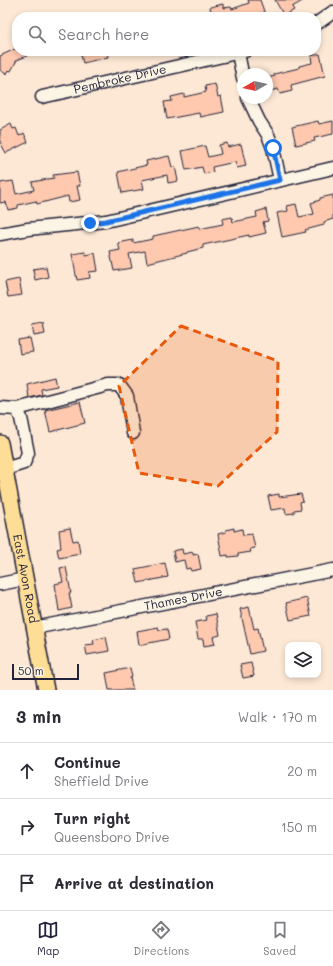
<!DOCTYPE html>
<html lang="en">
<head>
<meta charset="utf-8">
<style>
  body { margin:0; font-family:Mali,sans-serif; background:#f7f7f7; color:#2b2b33 }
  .controls { position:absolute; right:12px; bottom:12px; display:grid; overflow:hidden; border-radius:8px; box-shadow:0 2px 6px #0003 }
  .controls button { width:36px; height:36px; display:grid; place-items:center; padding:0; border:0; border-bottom:1px solid #e1e1e2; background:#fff; color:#2b2b33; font:20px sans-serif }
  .compass { position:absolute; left:237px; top:68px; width:36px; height:36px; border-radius:50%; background:#fff; box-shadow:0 2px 6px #0003; rotate:261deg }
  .scale { position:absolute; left:12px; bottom:10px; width:67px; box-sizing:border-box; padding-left:4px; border:2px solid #22223b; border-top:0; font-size:11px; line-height:14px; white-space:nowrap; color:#22223b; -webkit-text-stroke:3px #fcf5e5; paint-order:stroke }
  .stop { position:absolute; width:12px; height:12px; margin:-9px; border:3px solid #1a73e8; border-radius:50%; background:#fff }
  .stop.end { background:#1a73e8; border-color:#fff; box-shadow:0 1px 4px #0008 }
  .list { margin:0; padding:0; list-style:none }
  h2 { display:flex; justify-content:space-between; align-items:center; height:52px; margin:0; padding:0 16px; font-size:17px }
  h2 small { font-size:13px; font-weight:400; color:#7c7c81 }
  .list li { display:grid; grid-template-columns:26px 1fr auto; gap:12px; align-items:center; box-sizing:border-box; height:56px; padding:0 16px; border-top:1px solid #e1e1e2 }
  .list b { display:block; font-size:15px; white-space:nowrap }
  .list p { margin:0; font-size:13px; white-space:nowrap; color:#7c7c81 }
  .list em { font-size:13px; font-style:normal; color:#7c7c81 }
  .icon { flex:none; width:22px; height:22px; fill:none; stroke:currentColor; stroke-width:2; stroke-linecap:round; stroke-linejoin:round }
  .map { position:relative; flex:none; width:333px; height:690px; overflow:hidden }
  .search { position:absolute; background:#fff; box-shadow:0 2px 6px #0003; left:12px; right:12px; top:12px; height:44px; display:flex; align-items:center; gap:10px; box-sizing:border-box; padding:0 14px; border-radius:16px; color:#7c7c81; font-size:15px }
  .sheet { height:220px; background:#fff }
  nav { display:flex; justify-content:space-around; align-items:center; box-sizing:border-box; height:56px; border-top:1px solid #e1e1e2; background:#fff; font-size:11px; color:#7c7c81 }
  nav a { display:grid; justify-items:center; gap:2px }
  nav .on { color:#22223b }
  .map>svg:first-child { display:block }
  .building { fill:#fec9af; stroke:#22223b }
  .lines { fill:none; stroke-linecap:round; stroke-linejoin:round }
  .minor-casing { stroke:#22223b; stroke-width:15 }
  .major-casing { stroke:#22223b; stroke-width:18 }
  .minor { stroke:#fcf5e5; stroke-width:12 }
  .major { stroke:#fedd96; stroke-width:15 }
  .route { stroke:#1a73e8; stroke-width:5 }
  .marked { fill:#e8590c; fill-opacity:0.2; stroke:#e8590c; stroke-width:3; stroke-dasharray:8 5; stroke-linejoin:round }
  .labels { text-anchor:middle; stroke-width:3; stroke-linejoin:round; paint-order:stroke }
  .street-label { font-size:12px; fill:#22223b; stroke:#fcf5e5 }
</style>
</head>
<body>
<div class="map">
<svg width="333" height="690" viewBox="0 0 333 690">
  <rect width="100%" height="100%" fill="#fde8d5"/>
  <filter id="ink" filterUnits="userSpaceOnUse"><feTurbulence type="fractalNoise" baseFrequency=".025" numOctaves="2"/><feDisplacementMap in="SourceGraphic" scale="8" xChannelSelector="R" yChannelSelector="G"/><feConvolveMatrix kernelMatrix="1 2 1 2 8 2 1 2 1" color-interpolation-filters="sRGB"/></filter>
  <g filter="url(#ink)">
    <!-- building -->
    <g class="building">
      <path d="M 248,0 L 260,0 L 266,17 L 197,17 L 197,14 L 211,11 L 210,7 L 223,4 L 223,8 L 231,7 L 232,9 L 249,3 Z"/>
      <path d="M 275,0 L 304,0 L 292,7 L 294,10 L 284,16 Z"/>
      <path d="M 17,48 L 17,51 L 24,51 L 27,56 L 17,60 L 11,71 L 8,70 L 6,74 L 0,70 L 0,56 Z"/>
      <path d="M 80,51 L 107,51 L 108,57 L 83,63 Z"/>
      <path d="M 320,54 L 325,76 L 291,85 L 292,91 L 280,94 L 278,89 L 270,91 L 267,78 L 275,76 L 274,74 L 299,68 L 299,66 L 312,63 L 311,56 Z"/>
      <path d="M 215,84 L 218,97 L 221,96 L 224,112 L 200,117 L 199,113 L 167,119 L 164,102 L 172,101 L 171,97 L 184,94 L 184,97 L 206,92 L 205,86 Z"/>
      <path d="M 318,121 L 319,124 L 333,121 L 333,134 L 314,138 L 315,141 L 296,145 L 292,127 Z"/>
      <path d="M 11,124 L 13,129 L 16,128 L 19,136 L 24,133 L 28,142 L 6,153 L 0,142 L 0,130 Z"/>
      <path d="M 227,143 L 228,147 L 241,144 L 246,166 L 237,168 L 235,162 L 212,167 L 213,172 L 204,174 L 202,167 L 186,170 L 182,151 L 205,146 L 208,157 L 221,154 L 219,145 Z"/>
      <path d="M 169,156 L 172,167 L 175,166 L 178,181 L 168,183 L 167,175 L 142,180 L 144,189 L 122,193 L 118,172 L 147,165 L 146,161 Z"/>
      <path d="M 77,172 L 80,186 L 77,186 L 80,200 L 69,202 L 68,196 L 37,204 L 36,201 L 18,205 L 18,208 L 8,210 L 6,202 L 0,203 L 0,183 L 13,181 L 16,194 L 34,190 L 32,182 L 54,178 L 53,175 Z"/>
      <path d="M 333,195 L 333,219 L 324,222 L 324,225 L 305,230 L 306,232 L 282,237 L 277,213 L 288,211 L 287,206 L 296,204 L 299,217 L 314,214 L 311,203 L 320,200 L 320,198 Z"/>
      <path d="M 266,209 L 268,221 L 263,222 L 266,233 L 249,237 L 249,235 L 203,245 L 203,248 L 187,252 L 187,253 L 147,263 L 145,251 L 129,254 L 132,268 L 114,271 L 110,252 L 120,250 L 118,243 L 133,240 L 133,243 L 153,239 L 153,236 L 199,226 L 199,229 L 223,224 L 222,219 L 232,217 L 233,222 L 257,217 L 256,212 Z"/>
      <path d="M 85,252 L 86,255 L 95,253 L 98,271 L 89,272 L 90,278 L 77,280 L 72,254 Z"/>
      <path d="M 46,267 L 48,277 L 35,280 L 33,269 Z"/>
      <path d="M 19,279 L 22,295 L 8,297 L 5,282 Z"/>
      <path d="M 43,323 L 45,334 L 34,336 L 32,325 Z"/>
      <path d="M 30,338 L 33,352 L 20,354 L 18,340 Z"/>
      <path d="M 55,377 L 57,386 L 41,389 L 42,395 L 29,398 L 27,384 Z"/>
      <path d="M 80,402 L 85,423 L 50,432 L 45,410 Z"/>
      <path d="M 279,494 L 279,497 L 301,494 L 303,501 L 300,502 L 301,509 L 294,510 L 294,513 L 286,514 L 285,508 L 271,510 L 268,496 Z"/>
      <path d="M 70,528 L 73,541 L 78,540 L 80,554 L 59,558 L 57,549 L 61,548 L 59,530 Z"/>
      <path d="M 234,528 L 234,531 L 242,529 L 243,535 L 252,534 L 255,548 L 250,549 L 251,552 L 238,554 L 238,556 L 228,557 L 228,555 L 222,556 L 218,534 L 226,532 L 226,530 Z"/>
      <path d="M 182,549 L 183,554 L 193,552 L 193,555 L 198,554 L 201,569 L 191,571 L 190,568 L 186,569 L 184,560 L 175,562 L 173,551 Z"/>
      <path d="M 165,563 L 168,577 L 138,583 L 135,569 Z"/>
      <path d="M 66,567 L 71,593 L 69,593 L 72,608 L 59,611 L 55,584 L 63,582 L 60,568 Z"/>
      <path d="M 307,598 L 311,616 L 290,620 L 286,603 Z"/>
      <path d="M 249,607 L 254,629 L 258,628 L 263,651 L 250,654 L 240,609 Z"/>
      <path d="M 216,614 L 220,635 L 213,637 L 215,644 L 204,646 L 203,639 L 198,639 L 195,622 L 207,620 L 206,616 Z"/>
      <path d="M 158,627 L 159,630 L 167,629 L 169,639 L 139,645 L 137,631 Z"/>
      <path d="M 106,637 L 109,651 L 87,655 L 85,645 L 94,644 L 93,640 Z"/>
      <path d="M 251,663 L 254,676 L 243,678 L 240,665 Z"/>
      <path d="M 130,668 L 132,677 L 130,678 L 133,690 L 109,690 L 106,673 Z"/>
    </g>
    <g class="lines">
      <defs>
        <g id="minor">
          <path d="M 316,24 L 333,12"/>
          <path d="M 238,53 L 243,78"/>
          <path id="s1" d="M 42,97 L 245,51"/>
          <path d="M 248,98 L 259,121 L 268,135 L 273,148 L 280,180"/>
          <path d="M 0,234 L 28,229 L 106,221 L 333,168"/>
          <path d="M 0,408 L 17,409 L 21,418 L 28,453 L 24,463 L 5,469"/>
          <path d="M 17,409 L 108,385 L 119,385 L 127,396 L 133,433"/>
          <path d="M 0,584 L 25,579"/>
          <path id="s2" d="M 34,628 L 333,570"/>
        </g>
        <g id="major">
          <path id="s3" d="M 0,443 L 46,690"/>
        </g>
      </defs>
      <!-- minor casing -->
      <use href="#minor" class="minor-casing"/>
      <!-- major casing -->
      <use href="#major" class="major-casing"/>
      <!-- minor -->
      <use href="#minor" class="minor"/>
      <!-- major -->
      <use href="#major" class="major"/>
    </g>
  </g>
  <g class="lines" filter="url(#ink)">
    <!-- route -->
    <path class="route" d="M 90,223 L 106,221 L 280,180 L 273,148"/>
  </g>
  <!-- marked area -->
  <path class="marked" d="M 181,326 L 278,361 L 277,432 L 218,486 L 139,473 L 119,386 Z"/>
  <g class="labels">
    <!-- street labels -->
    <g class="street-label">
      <text dy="4" stroke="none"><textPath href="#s1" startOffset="80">Pembroke Drive</textPath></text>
      <text dy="4" stroke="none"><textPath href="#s3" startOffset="138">East Avon Road</textPath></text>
      <text dy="4" stroke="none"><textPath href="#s2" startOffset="152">Thames Drive</textPath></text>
    </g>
  </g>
</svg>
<div class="controls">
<button><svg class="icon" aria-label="layers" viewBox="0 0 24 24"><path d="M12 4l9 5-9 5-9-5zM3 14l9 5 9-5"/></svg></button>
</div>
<svg class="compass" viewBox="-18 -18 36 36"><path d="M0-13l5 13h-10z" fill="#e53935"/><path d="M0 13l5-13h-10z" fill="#7c7c81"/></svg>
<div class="scale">50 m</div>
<div class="stop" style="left:273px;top:148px"></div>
<div class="stop end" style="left:90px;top:223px"></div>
<div class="search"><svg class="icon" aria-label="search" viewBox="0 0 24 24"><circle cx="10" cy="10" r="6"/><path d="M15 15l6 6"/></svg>Search here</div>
</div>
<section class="sheet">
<h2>3 min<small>Walk · 170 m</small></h2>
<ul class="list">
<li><svg class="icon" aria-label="ahead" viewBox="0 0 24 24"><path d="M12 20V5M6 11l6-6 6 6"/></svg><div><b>Continue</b><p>Sheffield Drive</p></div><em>20 m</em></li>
<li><svg class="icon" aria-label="right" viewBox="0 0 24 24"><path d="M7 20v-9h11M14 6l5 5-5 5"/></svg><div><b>Turn right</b><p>Queensboro Drive</p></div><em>150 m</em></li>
<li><svg class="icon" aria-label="arrive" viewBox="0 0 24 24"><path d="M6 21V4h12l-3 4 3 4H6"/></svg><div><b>Arrive at destination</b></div></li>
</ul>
</section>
<nav>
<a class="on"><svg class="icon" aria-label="map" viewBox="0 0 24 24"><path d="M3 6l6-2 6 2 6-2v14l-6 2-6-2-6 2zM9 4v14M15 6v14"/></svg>Map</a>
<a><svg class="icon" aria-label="directions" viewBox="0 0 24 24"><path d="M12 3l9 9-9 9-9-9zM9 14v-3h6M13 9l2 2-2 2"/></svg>Directions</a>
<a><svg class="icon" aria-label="saved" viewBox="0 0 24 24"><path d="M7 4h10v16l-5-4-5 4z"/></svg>Saved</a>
</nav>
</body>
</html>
